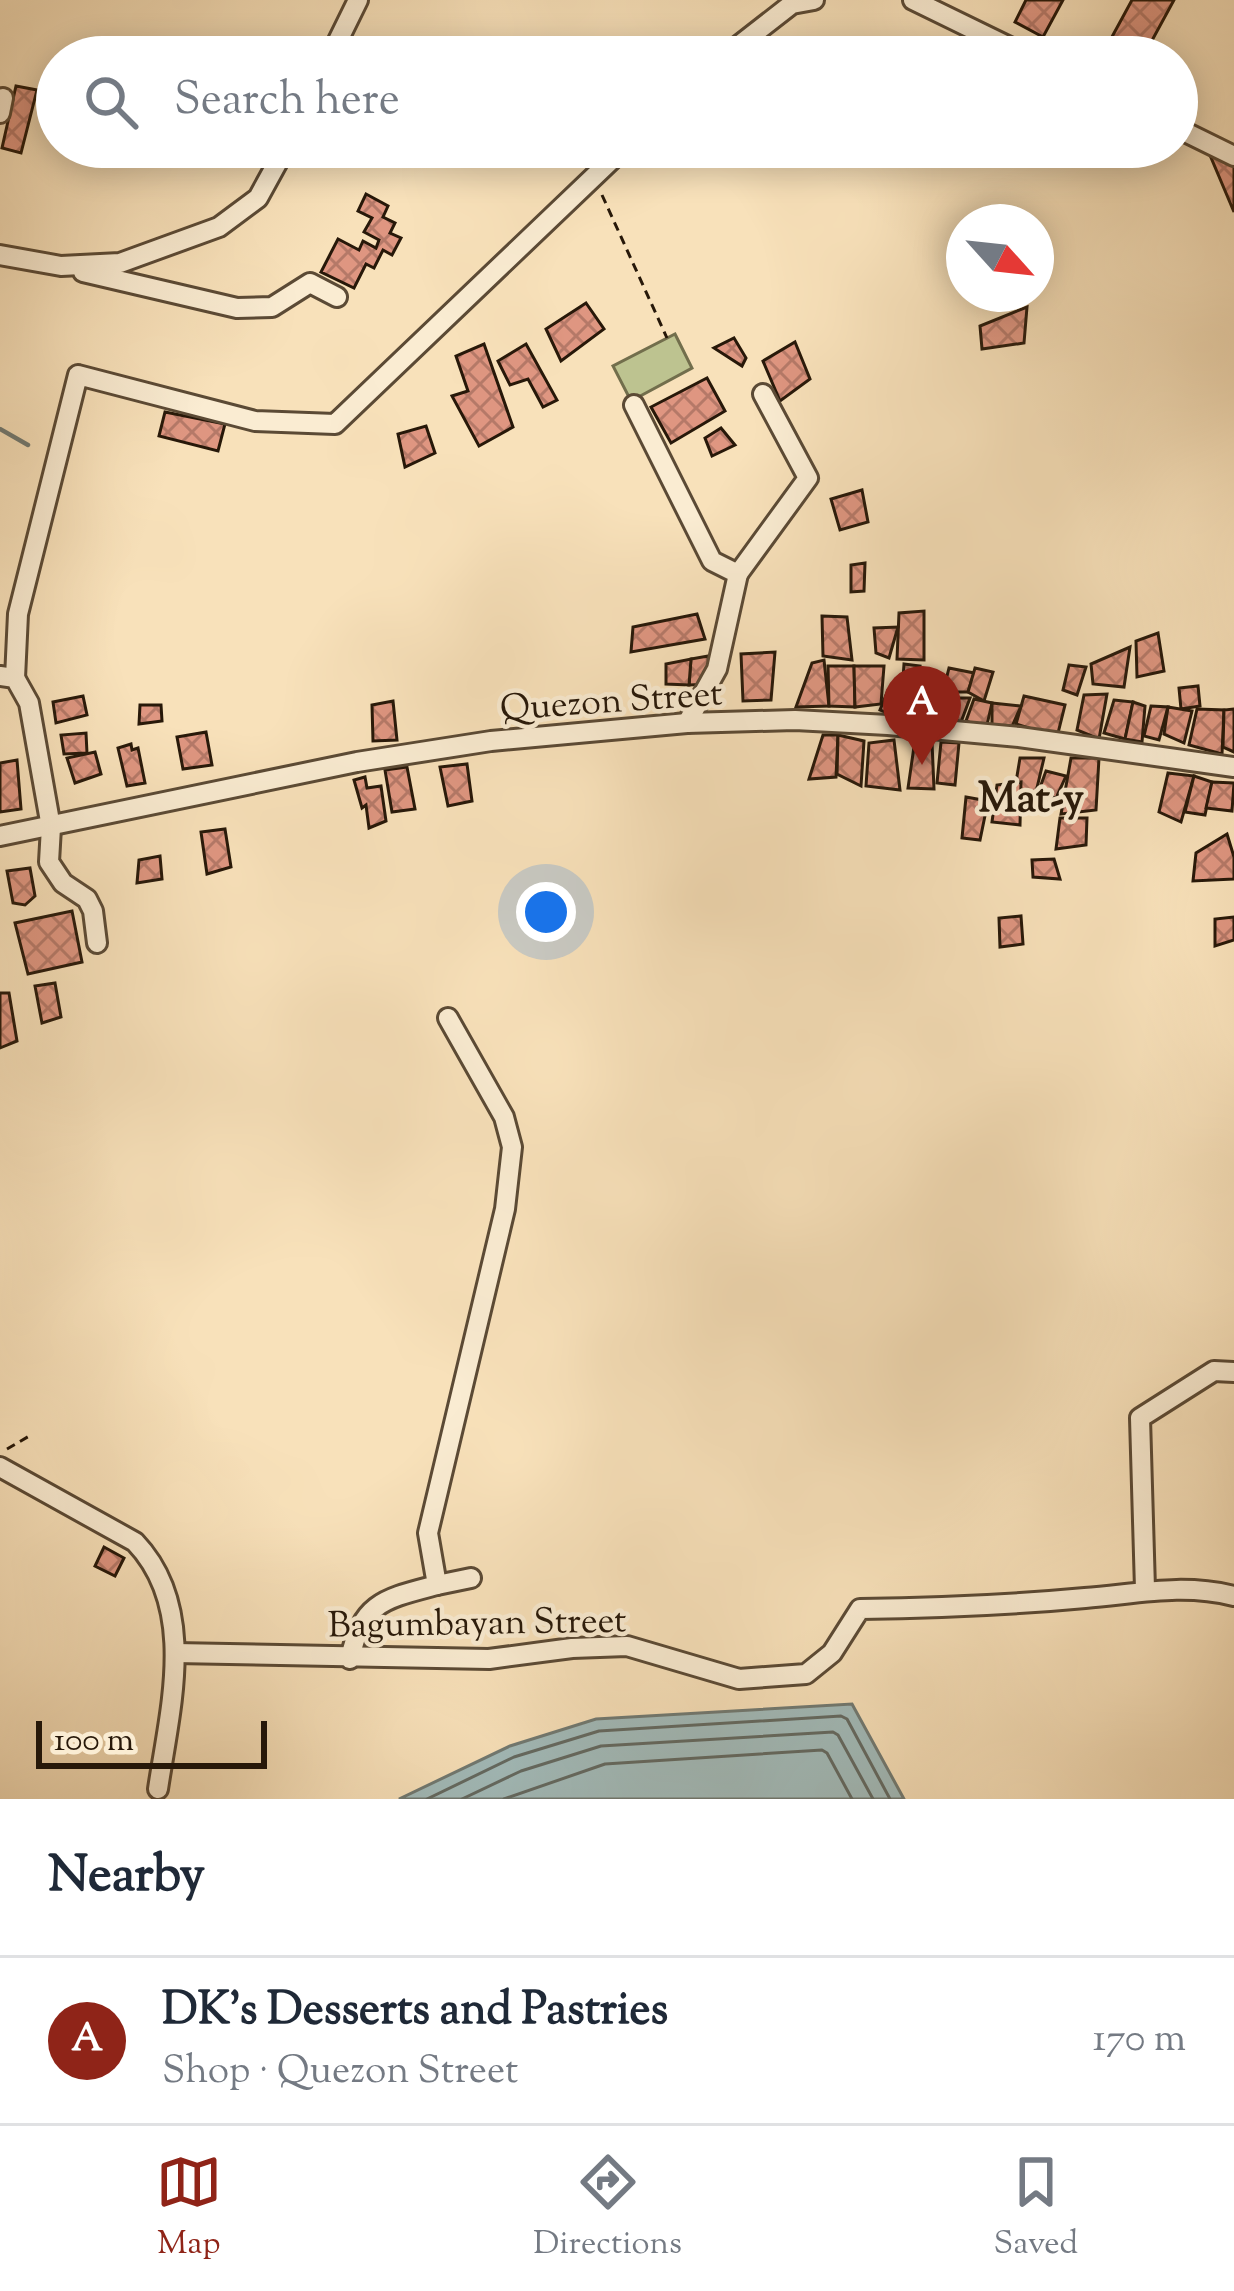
<!DOCTYPE html>
<html lang="en">
<head>
<meta charset="utf-8">
<style>
  body { margin:0; font-family:"Sorts Mill Goudy",serif; background:#f6f6f7; color:#1f2937 }
  .compass { position:absolute; left:946px; top:204px; width:108px; height:108px; border-radius:50%; background:#fff; box-shadow:0 6px 30px #0003; rotate:117deg }
  .scale { position:absolute; left:36px; bottom:30px; width:231px; box-sizing:border-box; padding-left:12px; border:6px solid #271809; border-top:0; font-size:33px; line-height:42px; white-space:nowrap; color:#271809; -webkit-text-stroke:9px #faecd2; paint-order:stroke }
  .you { position:absolute; left:546px; top:912px; width:42px; height:42px; margin:-30px; border:9px solid #fff; border-radius:50%; background:#1a73e8; box-shadow:0 0 0 18px #1a73e833 }
  .badge { display:grid; place-items:center; width:78px; height:78px; border-radius:50%; background:#8f2418; color:#fff; font-size:39px; font-weight:700 }
  .pin { position:absolute; translate:-50% -99px; filter:drop-shadow(0 3px 6px #0008) }
  .pin::after { content:''; position:absolute; top:63px; width:42px; height:36px; background:inherit; clip-path:polygon(0 0,100% 0,50% 100%) }
  .list { margin:0; padding:0; list-style:none }
  h2 { display:flex; justify-content:space-between; align-items:center; height:156px; margin:0; padding:0 48px; font-size:51px }
  h2 small { font-size:39px; font-weight:400; color:#747a83 }
  .list li { display:grid; grid-template-columns:78px 1fr auto; gap:36px; align-items:center; box-sizing:border-box; height:168px; padding:0 48px; border-top:3px solid #e0e1e3 }
  .list b { display:block; font-size:45px; white-space:nowrap }
  .list p { margin:0; font-size:39px; white-space:nowrap; color:#747a83 }
  .list em { font-size:39px; font-style:normal; color:#747a83 }
  .icon { flex:none; width:66px; height:66px; fill:none; stroke:currentColor; stroke-width:2; stroke-linecap:round; stroke-linejoin:round }
  .map { position:relative; flex:none; width:1234px; height:1799px; overflow:hidden }
  .search { position:absolute; background:#fff; box-shadow:0 6px 30px #0003; left:36px; right:36px; top:36px; height:132px; display:flex; align-items:center; gap:30px; box-sizing:border-box; padding:0 42px; border-radius:66px; color:#747a83; font-size:45px }
  .sheet { height:324px; background:#fff }
  nav { display:flex; justify-content:space-around; align-items:center; box-sizing:border-box; height:168px; border-top:3px solid #e0e1e3; background:#fff; font-size:33px; color:#747a83 }
  nav a { display:grid; justify-items:center; gap:6px }
  nav .on { color:#8f2418 }
  .map>svg:first-child { display:block }
  .pitch { fill:#bdc390; stroke:#726e4c; stroke-width:3 }
  .water { fill:#a2bbba; stroke:#717a73; stroke-width:3 }
  .lines { fill:none; stroke-linecap:round; stroke-linejoin:round }
  .shore { stroke:#646a62; stroke-width:3 }
  .stream { stroke:#717a73; stroke-width:4.5 }
  .building { fill:url(#building-cross-hatch); stroke:#271809; stroke-width:3 }
  .minor-casing { stroke:#5b4a35; stroke-width:24 }
  .path { stroke:#271809; stroke-width:3; stroke-dasharray:9 6; stroke-linecap:butt }
  .minor { stroke:#faecd2; stroke-width:18 }
  .labels { text-anchor:middle; stroke-width:9; stroke-linejoin:round; paint-order:stroke }
  .street-label { font-size:36px; fill:#271809; stroke:#faecd2 }
  .quarter-label { font-size:42px; font-weight:bold; fill:#271809; stroke:#faecd2 }
</style>
</head>
<body>
<div class="map">
<svg width="1234" height="1799" viewBox="0 0 1234 1799">
  <defs>
    <pattern id="building-cross-hatch" width="8" height="8" patternUnits="userSpaceOnUse" patternTransform="scale(3)"><rect width="8" height="8" fill="#df9681"/><path d="M0 0l8 8M0 8l8-8" fill="none" stroke="#b57968"/></pattern>
  </defs>
  <rect width="100%" height="100%" fill="#f8e1ba"/>
  <filter id="stains"><feTurbulence type="fractalNoise" baseFrequency=".00167" numOctaves="4"/><feColorMatrix values="0 0 0 0 .2 0 0 0 0 .09 0 0 0 0 .02 0 0 0 .5 -.17"/></filter>
  <radialGradient id="worn" r=".72"><stop offset=".6" stop-color="#630" stop-opacity="0"/><stop offset="1" stop-color="#630" stop-opacity=".3"/></radialGradient>
  <!-- pitch -->
  <path class="pitch" d="M 675,334 L 692,368 L 631,401 L 613,366 Z"/>
  <!-- water -->
  <path class="water" d="M 852,1704 L 904,1799 L 399,1799 L 510,1746 L 596,1719 Z"/>
  <g class="lines">
    <!-- shore -->
    <g class="shore">
      <path d="M 427,1799 L 514,1757 L 599,1731 L 841,1716 L 847,1719 L 890,1799"/>
      <path d="M 462,1799 L 521,1771 L 601,1746 L 833,1732 L 838,1735 L 873,1799"/>
      <path d="M 504,1799 L 605,1764 L 822,1750 L 827,1753 L 852,1799"/>
    </g>
    <!-- stream -->
    <path class="stream" d="M 0,429 L 28,445"/>
  </g>
  <!-- building -->
  <g class="building">
    <path d="M 1026,0 L 1063,0 L 1043,37 L 1015,22 Z"/>
    <path d="M 1132,0 L 1174,0 L 1143,57 L 1101,57 Z"/>
    <path d="M 16,86 L 37,90 L 21,153 L 2,148 Z"/>
    <path d="M 1207,148 L 1234,158 L 1234,212 Z"/>
    <path d="M 366,194 L 388,206 L 383,217 L 395,223 L 390,233 L 401,238 L 392,255 L 383,250 L 374,268 L 366,264 L 354,288 L 321,272 L 338,239 L 359,250 L 363,241 L 376,248 L 379,240 L 364,232 L 372,218 L 358,211 Z"/>
    <path d="M 586,303 L 604,329 L 561,361 L 546,329 Z"/>
    <path d="M 1027,307 L 1024,343 L 982,349 L 980,326 Z"/>
    <path d="M 734,338 L 746,358 L 742,366 L 714,348 Z"/>
    <path d="M 795,342 L 810,379 L 780,401 L 763,361 Z"/>
    <path d="M 484,344 L 513,427 L 479,446 L 452,396 L 468,391 L 456,356 Z"/>
    <path d="M 526,344 L 557,400 L 543,407 L 528,379 L 510,385 L 498,361 Z"/>
    <path d="M 707,378 L 725,411 L 671,443 L 651,407 Z"/>
    <path d="M 165,412 L 225,424 L 218,451 L 159,436 Z"/>
    <path d="M 426,426 L 435,453 L 405,467 L 398,434 Z"/>
    <path d="M 721,428 L 735,445 L 712,456 L 705,438 Z"/>
    <path d="M 862,490 L 868,522 L 840,530 L 831,499 Z"/>
    <path d="M 865,563 L 864,591 L 851,592 L 851,565 Z"/>
    <path d="M 924,611 L 924,660 L 897,659 L 899,613 Z"/>
    <path d="M 697,614 L 705,639 L 631,652 L 633,627 Z"/>
    <path d="M 822,616 L 847,617 L 852,660 L 823,656 Z"/>
    <path d="M 898,627 L 889,658 L 876,653 L 874,628 Z"/>
    <path d="M 1158,633 L 1164,671 L 1137,677 L 1136,641 Z"/>
    <path d="M 1130,647 L 1124,687 L 1093,684 L 1091,664 Z"/>
    <path d="M 775,652 L 771,700 L 743,701 L 741,654 Z"/>
    <path d="M 708,656 L 710,684 L 689,685 L 691,659 Z"/>
    <path d="M 691,659 L 689,685 L 666,684 L 666,664 Z"/>
    <path d="M 824,660 L 829,706 L 796,707 L 812,663 Z"/>
    <path d="M 904,664 L 920,666 L 914,705 L 902,694 Z"/>
    <path d="M 1069,665 L 1086,667 L 1077,695 L 1063,690 Z"/>
    <path d="M 828,666 L 854,666 L 855,707 L 829,706 Z"/>
    <path d="M 854,666 L 884,666 L 881,704 L 855,707 Z"/>
    <path d="M 949,668 L 974,673 L 968,692 L 943,692 Z"/>
    <path d="M 975,668 L 993,672 L 984,701 L 968,692 Z"/>
    <path d="M 1198,686 L 1200,706 L 1181,709 L 1179,688 Z"/>
    <path d="M 903,687 L 901,719 L 880,710 L 888,690 Z"/>
    <path d="M 922,693 L 941,698 L 935,718 L 919,712 Z"/>
    <path d="M 1107,694 L 1099,739 L 1077,730 L 1084,695 Z"/>
    <path d="M 83,696 L 87,715 L 56,723 L 53,702 Z"/>
    <path d="M 1024,696 L 1065,705 L 1057,737 L 1016,724 Z"/>
    <path d="M 941,698 L 970,698 L 961,722 L 939,714 Z"/>
    <path d="M 974,699 L 992,703 L 986,729 L 966,721 Z"/>
    <path d="M 1114,700 L 1133,702 L 1125,739 L 1104,733 Z"/>
    <path d="M 393,701 L 397,740 L 373,741 L 372,705 Z"/>
    <path d="M 1133,702 L 1145,706 L 1142,742 L 1125,739 Z"/>
    <path d="M 992,703 L 1021,706 L 1010,731 L 992,724 Z"/>
    <path d="M 140,705 L 161,705 L 162,721 L 139,724 Z"/>
    <path d="M 1151,706 L 1168,707 L 1159,740 L 1144,736 Z"/>
    <path d="M 1168,707 L 1192,711 L 1184,743 L 1164,734 Z"/>
    <path d="M 1197,709 L 1224,710 L 1222,754 L 1189,745 Z"/>
    <path d="M 1234,709 L 1234,752 L 1223,747 L 1224,710 Z"/>
    <path d="M 206,732 L 212,765 L 183,769 L 177,737 Z"/>
    <path d="M 86,733 L 87,753 L 64,754 L 61,735 Z"/>
    <path d="M 823,735 L 838,735 L 836,777 L 809,779 Z"/>
    <path d="M 838,735 L 864,741 L 861,786 L 837,774 Z"/>
    <path d="M 894,740 L 900,790 L 866,786 L 869,743 Z"/>
    <path d="M 915,740 L 932,742 L 934,789 L 908,788 Z"/>
    <path d="M 941,742 L 959,743 L 955,785 L 937,783 Z"/>
    <path d="M 131,744 L 132,750 L 138,748 L 145,783 L 127,786 L 118,748 Z"/>
    <path d="M 95,752 L 101,774 L 75,783 L 67,758 Z"/>
    <path d="M 1020,758 L 1044,758 L 1036,792 L 1015,788 Z"/>
    <path d="M 1071,758 L 1099,758 L 1096,810 L 1061,814 Z"/>
    <path d="M 17,760 L 21,809 L 0,812 L 0,763 Z"/>
    <path d="M 467,764 L 472,801 L 448,806 L 440,767 Z"/>
    <path d="M 407,767 L 415,809 L 392,812 L 385,770 Z"/>
    <path d="M 1046,771 L 1066,776 L 1056,798 L 1038,793 Z"/>
    <path d="M 1168,773 L 1194,776 L 1181,822 L 1159,812 Z"/>
    <path d="M 1194,776 L 1212,782 L 1205,815 L 1185,812 Z"/>
    <path d="M 365,777 L 367,788 L 381,786 L 386,821 L 369,828 L 366,805 L 362,808 L 354,780 Z"/>
    <path d="M 1021,782 L 1020,825 L 992,822 L 997,785 Z"/>
    <path d="M 1212,782 L 1234,783 L 1232,811 L 1206,808 Z"/>
    <path d="M 966,797 L 988,801 L 980,840 L 962,838 Z"/>
    <path d="M 1060,818 L 1087,818 L 1086,845 L 1056,849 Z"/>
    <path d="M 225,829 L 231,867 L 207,874 L 201,832 Z"/>
    <path d="M 1227,834 L 1234,857 L 1234,879 L 1193,881 L 1196,853 Z"/>
    <path d="M 160,856 L 162,879 L 137,883 L 139,860 Z"/>
    <path d="M 1054,859 L 1060,879 L 1033,877 L 1032,860 Z"/>
    <path d="M 30,868 L 35,896 L 25,905 L 13,903 L 7,871 Z"/>
    <path d="M 72,911 L 82,962 L 28,974 L 15,923 Z"/>
    <path d="M 1021,916 L 1023,944 L 1000,947 L 999,918 Z"/>
    <path d="M 1234,917 L 1234,940 L 1215,946 L 1215,919 Z"/>
    <path d="M 55,983 L 61,1017 L 42,1023 L 35,986 Z"/>
    <path d="M 0,993 L 9,993 L 17,1041 L 0,1048 Z"/>
    <path d="M 104,1547 L 124,1558 L 115,1576 L 95,1566 Z"/>
  </g>
  <g class="lines">
    <defs>
      <g id="minor">
        <path d="M 913,0 L 1030,57"/>
        <path d="M 330,57 L 358,0"/>
        <path d="M 724,57 L 792,4 L 814,0"/>
        <path d="M 0,113 L 3,98"/>
        <path d="M 1177,128 L 1234,156"/>
        <path d="M 0,255 L 61,266 L 120,263 L 219,227 L 258,198 L 286,147"/>
        <path d="M 83,272 L 237,308 L 272,307 L 310,283 L 337,297"/>
        <path d="M 634,405 L 712,561 L 738,574 L 717,669 L 687,723"/>
        <path d="M 738,574 L 808,478 L 763,394"/>
        <path d="M 0,676 L 15,678 L 29,703 L 51,827 L 49,862 L 63,883 L 87,899 L 93,911 L 97,943"/>
        <path d="M 15,678 L 18,614 L 78,375 L 255,421 L 335,424 L 625,147"/>
        <path d="M 0,836 L 357,762 L 491,741 L 687,723 L 795,720 L 888,725 L 1019,737 L 1234,767"/>
        <path d="M 0,1467 L 135,1542 C 198,1608 170,1708 158,1789"/>
        <path d="M 437,1585 L 471,1578"/>
        <path d="M 1145,1589 L 1140,1418 L 1214,1371 L 1234,1372"/>
        <path d="M 175,1653 L 489,1659 L 572,1648 L 627,1646 L 739,1679 L 806,1674 L 832,1653 L 860,1609 C 935,1608 1010,1605 1085,1598 C 1137,1594 1181,1583 1234,1596"/>
        <path d="M 350,1659 C 362,1602 384,1599 437,1585 L 428,1533 L 505,1209 L 512,1147 L 504,1117 L 448,1018"/>
      </g>
    </defs>
    <!-- minor casing -->
    <use href="#minor" class="minor-casing"/>
    <!-- path -->
    <g class="path">
      <path d="M 602,195 L 667,338"/>
      <path d="M 7,1449 L 31,1435"/>
    </g>
    <!-- minor -->
    <use href="#minor" class="minor"/>
  </g>
  <g class="labels">
    <!-- street labels -->
    <g class="street-label">
      <text transform="translate(611 699) rotate(-4)" y="13">Quezon Street</text>
      <text transform="translate(477 1621) rotate(-1)" y="13">Bagumbayan Street</text>
    </g>
    <!-- quarter labels -->
    <g class="quarter-label">
      <text x="1031" y="811">Mat-y</text>
    </g>
  </g>
  <rect width="100%" height="100%" filter="url(#stains)"/>
  <rect width="100%" height="100%" fill="url(#worn)"/>
</svg>
<svg class="compass" viewBox="-18 -18 36 36"><path d="M0-13l5 13h-10z" fill="#e53935"/><path d="M0 13l5-13h-10z" fill="#747a83"/></svg>
<div class="scale">100 m</div>
<div class="you"></div>
<div class="pin badge" style="left:922px;top:765px">A</div>
<div class="search"><svg class="icon" aria-label="search" viewBox="0 0 24 24"><circle cx="10" cy="10" r="6"/><path d="M15 15l6 6"/></svg>Search here</div>
</div>
<section class="sheet">
<h2>Nearby<small></small></h2>
<ul class="list">
<li><span class="badge">A</span><div><b>DK's Desserts and Pastries</b><p>Shop · Quezon Street</p></div><em>170 m</em></li>
</ul>
</section>
<nav>
<a class="on"><svg class="icon" aria-label="map" viewBox="0 0 24 24"><path d="M3 6l6-2 6 2 6-2v14l-6 2-6-2-6 2zM9 4v14M15 6v14"/></svg>Map</a>
<a><svg class="icon" aria-label="directions" viewBox="0 0 24 24"><path d="M12 3l9 9-9 9-9-9zM9 14v-3h6M13 9l2 2-2 2"/></svg>Directions</a>
<a><svg class="icon" aria-label="saved" viewBox="0 0 24 24"><path d="M7 4h10v16l-5-4-5 4z"/></svg>Saved</a>
</nav>
</body>
</html>
